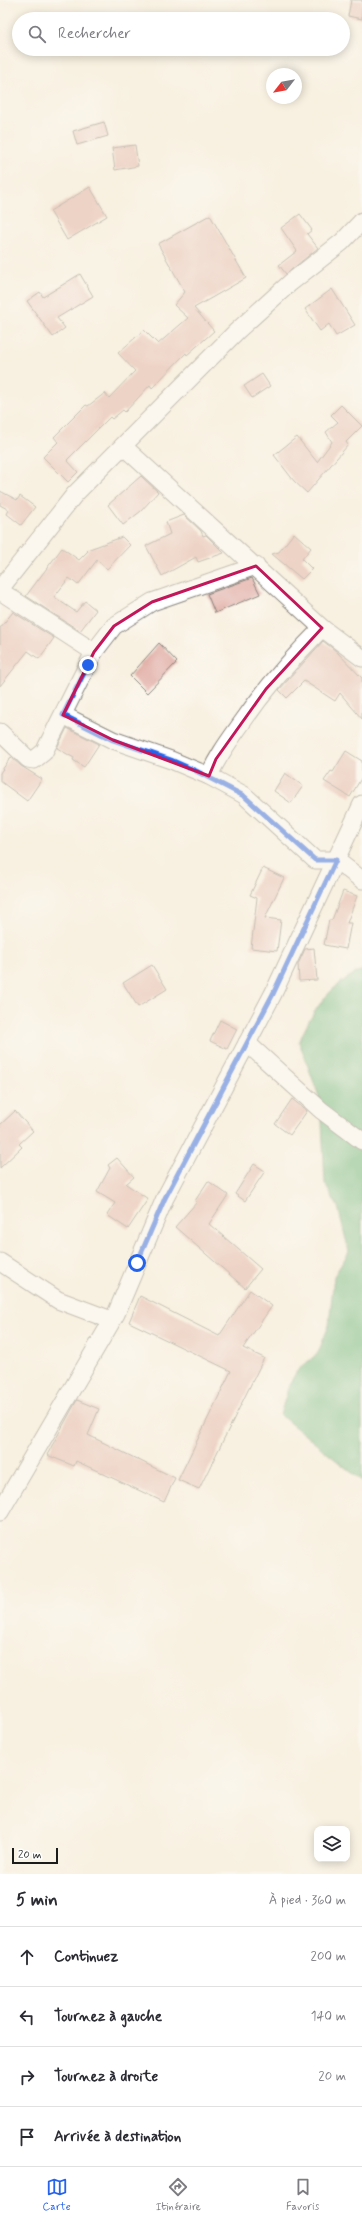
<!DOCTYPE html>
<html lang="fr">
<head>
<meta charset="utf-8">
<style>
  body { margin:0; font-family:Mynerve,sans-serif; background:#f7f7f7; color:#2b2b33 }
  .controls { position:absolute; right:12px; bottom:12px; display:grid; overflow:hidden; border-radius:8px; box-shadow:0 2px 10px #0003 }
  .controls button { width:36px; height:36px; display:grid; place-items:center; padding:0; border:0; border-bottom:1px solid #e1e1e2; background:#fff; color:#2b2b33; font:20px sans-serif }
  .compass { position:absolute; left:266px; top:68px; width:36px; height:36px; border-radius:50%; background:#fff; box-shadow:0 2px 10px #0003; rotate:239deg }
  .scale { position:absolute; left:12px; bottom:10px; width:46px; box-sizing:border-box; padding-left:4px; border:2px solid #1c1c1c; border-top:0; font-size:11px; line-height:14px; white-space:nowrap; color:#1c1c1c; -webkit-text-stroke:3px #fff; paint-order:stroke }
  .stop { position:absolute; width:12px; height:12px; margin:-9px; border:3px solid #2563eb; border-radius:50%; background:#fff }
  .stop.end { background:#2563eb; border-color:#fff; box-shadow:0 1px 4px #0008 }
  .list { margin:0; padding:0; list-style:none }
  h2 { display:flex; justify-content:space-between; align-items:center; height:52px; margin:0; padding:0 16px; font-size:17px }
  h2 small { font-size:13px; font-weight:400; color:#7c7c81 }
  .list li { display:grid; grid-template-columns:26px 1fr auto; gap:12px; align-items:center; box-sizing:border-box; height:60px; padding:0 16px; border-top:1px solid #e1e1e2 }
  .list b { display:block; font-size:15px; white-space:nowrap }
  .list em { font-size:13px; font-style:normal; color:#7c7c81 }
  .icon { flex:none; width:22px; height:22px; fill:none; stroke:currentColor; stroke-width:2; stroke-linecap:round; stroke-linejoin:round }
  .map { position:relative; flex:none; width:362px; height:1874px; overflow:hidden }
  .search { position:absolute; background:#fff; box-shadow:0 2px 10px #0003; left:12px; right:12px; top:12px; height:44px; display:flex; align-items:center; gap:10px; box-sizing:border-box; padding:0 14px; border-radius:22px; color:#7c7c81; font-size:15px }
  .sheet { height:292px; background:#fff }
  nav { display:flex; justify-content:space-around; align-items:center; box-sizing:border-box; height:56px; border-top:1px solid #e1e1e2; background:#fff; font-size:11px; color:#7c7c81 }
  nav a { display:grid; justify-items:center; gap:2px }
  nav .on { color:#2563eb }
  .map>svg:first-child { display:block }
  .forest { fill:#6cb880; stroke:#446a4e }
  .building { fill:#e1afa6 }
  .lines { fill:none; stroke-linecap:round; stroke-linejoin:round }
  .minor-casing { stroke:#8a867e; stroke-width:19 }
  .minor { stroke:#fff; stroke-width:17 }
  .route { stroke:#2563eb; stroke-width:5 }
  .marked { fill:none; stroke:#c2185b; stroke-width:3; stroke-linejoin:round }
</style>
</head>
<body>
<div class="map">
<svg width="362" height="1874" viewBox="0 0 362 1874">
  <rect width="100%" height="100%" fill="#fff"/>
  <filter id="ink" filterUnits="userSpaceOnUse"><feTurbulence type="fractalNoise" baseFrequency=".025" numOctaves="2"/><feDisplacementMap in="SourceGraphic" scale="8" xChannelSelector="R" yChannelSelector="G"/><feConvolveMatrix kernelMatrix="1 2 1 2 8 2 1 2 1" color-interpolation-filters="sRGB"/></filter>
  <filter id="wash" filterUnits="userSpaceOnUse"><feTurbulence type="fractalNoise" baseFrequency=".012" numOctaves="4" result="noise"/><feDisplacementMap in="SourceGraphic" scale="16" xChannelSelector="R" yChannelSelector="G"/><feGaussianBlur stdDeviation="0.9" result="paint"/><feColorMatrix in="noise" values="0 0 0 0 0 0 0 0 0 0 0 0 0 0 0 0 0 1.4 0 .05"/><feComposite in="paint" operator="in"/></filter>
  <g filter="url(#wash)">
    <rect width="100%" height="100%" fill="#f8f0e0"/>
    <!-- forest -->
    <path class="forest" d="M 362,970 L 362,1481 L 280,1415 L 289,1385 L 297,1371 L 318,1353 L 329,1325 L 334,1276 L 349,1252 L 338,1207 L 325,1184 L 321,1102 L 299,1042 C 313,1010 329,985 362,970 Z"/>
    <g id="blocks">
      <!-- building -->
      <g class="building">
        <path d="M 351,0 L 362,0 L 362,19 L 348,16 Z"/>
        <path d="M 104,122 L 108,136 L 77,145 L 73,131 Z"/>
        <path d="M 135,145 L 138,166 L 115,170 L 112,148 Z"/>
        <path d="M 90,187 L 107,216 L 67,240 L 50,211 Z"/>
        <path d="M 300,214 L 312,230 L 307,234 L 318,248 L 286,274 L 279,265 L 297,251 L 281,228 Z"/>
        <path d="M 210,215 L 246,278 L 194,308 L 214,331 L 187,355 L 186,353 L 152,388 L 150,385 L 125,412 L 123,410 L 112,419 L 110,417 L 67,460 L 78,472 L 68,482 L 43,457 L 58,442 L 54,437 L 86,405 L 88,406 L 105,393 L 109,398 L 135,371 L 118,353 L 144,330 L 158,344 L 188,318 L 174,305 L 185,292 L 158,244 Z"/>
        <path d="M 80,274 L 93,296 L 57,318 L 65,328 L 53,337 L 27,301 L 40,292 L 43,297 Z"/>
        <path d="M 332,289 L 355,325 L 336,336 L 329,324 L 320,331 L 305,309 Z"/>
        <path d="M 262,374 L 270,386 L 252,398 L 244,386 Z"/>
        <path d="M 341,405 L 362,426 L 346,442 L 348,445 L 307,493 L 294,481 L 274,455 L 297,437 L 317,462 L 332,442 L 326,432 L 338,422 L 331,415 Z"/>
        <path d="M 141,476 L 158,492 L 141,511 L 123,525 L 108,505 Z"/>
        <path d="M 0,491 L 17,500 L 20,496 L 35,507 L 21,525 L 7,514 L 9,510 L 0,505 Z"/>
        <path d="M 184,515 L 201,531 L 203,536 L 206,535 L 224,553 L 198,562 L 196,557 L 162,576 L 146,546 L 170,534 L 166,522 Z"/>
        <path d="M 294,533 L 311,548 L 302,559 L 312,569 L 302,579 L 272,554 L 279,552 Z"/>
        <path d="M 122,537 L 130,545 L 107,569 L 97,560 L 78,585 L 69,578 L 54,597 L 76,612 L 85,601 L 96,610 L 80,631 L 26,596 L 62,548 L 79,560 L 88,551 L 87,550 Z"/>
        <path d="M 252,578 L 260,594 L 215,613 L 207,594 Z"/>
        <path d="M 13,612 L 54,638 L 39,659 L 28,651 L 0,686 L 0,628 Z"/>
        <path d="M 323,641 L 336,651 L 362,678 L 362,719 L 340,693 L 335,701 L 304,681 L 287,698 L 279,690 Z"/>
        <path d="M 159,643 L 177,662 L 147,693 L 130,676 Z"/>
        <path d="M 67,728 L 99,744 L 84,767 L 73,760 L 74,758 L 57,748 Z"/>
        <path d="M 346,751 L 362,761 L 362,777 L 350,797 L 324,781 L 331,771 L 333,772 Z"/>
        <path d="M 11,757 L 21,766 L 42,779 L 27,801 L 0,781 L 0,773 Z"/>
        <path d="M 285,773 L 303,786 L 291,803 L 274,791 Z"/>
        <path d="M 263,868 L 284,878 L 265,918 L 281,920 L 277,951 L 251,948 L 257,898 L 250,895 Z"/>
        <path d="M 343,891 L 357,896 L 347,923 L 351,923 L 346,949 L 324,945 L 329,920 L 332,920 Z"/>
        <path d="M 314,948 L 317,980 L 299,981 L 298,964 L 305,949 Z"/>
        <path d="M 152,965 L 167,989 L 138,1007 L 123,983 Z"/>
        <path d="M 220,1020 L 237,1029 L 227,1049 L 210,1041 Z"/>
        <path d="M 292,1099 L 307,1111 L 290,1135 L 275,1124 Z"/>
        <path d="M 15,1111 L 33,1131 L 19,1144 L 22,1147 L 0,1168 L 0,1125 Z"/>
        <path d="M 117,1158 L 134,1177 L 126,1184 L 148,1199 L 128,1229 L 107,1215 L 115,1203 L 97,1192 L 110,1168 L 108,1165 Z"/>
        <path d="M 254,1164 L 265,1171 L 245,1201 L 235,1194 Z"/>
        <path d="M 208,1181 L 228,1195 L 209,1224 L 261,1269 L 245,1288 L 175,1227 L 197,1202 L 195,1201 Z"/>
        <path d="M 250,1290 L 272,1306 L 243,1348 L 264,1358 L 199,1489 L 178,1480 L 231,1371 L 129,1322 L 140,1296 L 219,1336 Z"/>
        <path d="M 77,1400 L 99,1409 L 88,1435 L 175,1478 L 164,1502 L 76,1461 L 74,1466 L 47,1455 Z"/>
      </g>
    </g>
  </g>
  <g filter="url(#ink)">
    <use href="#blocks" fill-opacity="0" stroke="#8a867e" stroke-width="1"/>
    <g class="lines">
      <defs>
        <g id="minor">
          <path d="M 123,446 L 322,628 L 362,658"/>
          <path d="M 0,589 L 75,494 L 237,331 L 290,283 L 342,242 L 362,221"/>
          <path d="M 0,591 L 94,652"/>
          <path d="M 63,715 L 113,740 L 171,760 L 209,776 L 244,795 L 315,860 L 336,860 L 362,880"/>
          <path d="M 0,732 L 28,759 L 34,760 L 44,752 L 94,652 L 114,626 L 152,602 L 256,566"/>
          <path d="M 209,776 C 217,757 229,741 241,724 C 265,689 292,658 322,628"/>
          <path d="M 247,1043 L 321,1110 L 362,1141"/>
          <path d="M 0,1262 L 58,1300 L 111,1320"/>
          <path d="M 0,1512 L 116,1314 L 165,1198 L 273,994 L 362,804"/>
        </g>
      </defs>
      <!-- minor casing -->
      <use href="#minor" class="minor-casing"/>
      <!-- minor -->
      <use href="#minor" class="minor"/>
    </g>
  </g>
  <g class="lines" filter="url(#ink)">
    <!-- route -->
    <path class="route" d="M 88,665 L 63,715 L 113,740 L 171,760 L 196,771 L 244,796 L 315,860 L 336,860 L 273,994 L 165,1198 L 137,1263"/>
  </g>
  <!-- marked area -->
  <path d="M0 0H362V1874H0ZM 256,566 L 322,628 L 266,689 L 216,759 L 209,776 L 113,740 L 63,715 L 94,652 L 114,626 L 152,602 Z" fill="#f8f0e0" fill-opacity=".55" fill-rule="evenodd"/>
  <path class="marked" d="M 256,566 L 322,628 L 266,689 L 216,759 L 209,776 L 113,740 L 63,715 L 94,652 L 114,626 L 152,602 Z"/>
</svg>
<div class="controls">
<button><svg class="icon" aria-label="layers" viewBox="0 0 24 24"><path d="M12 4l9 5-9 5-9-5zM3 14l9 5 9-5"/></svg></button>
</div>
<svg class="compass" viewBox="-18 -18 36 36"><path d="M0-13l5 13h-10z" fill="#e53935"/><path d="M0 13l5-13h-10z" fill="#7c7c81"/></svg>
<div class="scale">20 m</div>
<div class="stop" style="left:137px;top:1263px"></div>
<div class="stop end" style="left:88px;top:665px"></div>
<div class="search"><svg class="icon" aria-label="search" viewBox="0 0 24 24"><circle cx="10" cy="10" r="6"/><path d="M15 15l6 6"/></svg>Rechercher</div>
</div>
<section class="sheet">
<h2>5 min<small>À pied · 360 m</small></h2>
<ul class="list">
<li><svg class="icon" aria-label="ahead" viewBox="0 0 24 24"><path d="M12 20V5M6 11l6-6 6 6"/></svg><div><b>Continuez</b></div><em>200 m</em></li>
<li><svg class="icon" aria-label="left" viewBox="0 0 24 24"><path d="M17 20v-9H6M10 6l-5 5 5 5"/></svg><div><b>Tournez à gauche</b></div><em>140 m</em></li>
<li><svg class="icon" aria-label="right" viewBox="0 0 24 24"><path d="M7 20v-9h11M14 6l5 5-5 5"/></svg><div><b>Tournez à droite</b></div><em>20 m</em></li>
<li><svg class="icon" aria-label="arrive" viewBox="0 0 24 24"><path d="M6 21V4h12l-3 4 3 4H6"/></svg><div><b>Arrivée à destination</b></div></li>
</ul>
</section>
<nav>
<a class="on"><svg class="icon" aria-label="map" viewBox="0 0 24 24"><path d="M3 6l6-2 6 2 6-2v14l-6 2-6-2-6 2zM9 4v14M15 6v14"/></svg>Carte</a>
<a><svg class="icon" aria-label="directions" viewBox="0 0 24 24"><path d="M12 3l9 9-9 9-9-9zM9 14v-3h6M13 9l2 2-2 2"/></svg>Itinéraire</a>
<a><svg class="icon" aria-label="saved" viewBox="0 0 24 24"><path d="M7 4h10v16l-5-4-5 4z"/></svg>Favoris</a>
</nav>
</body>
</html>
